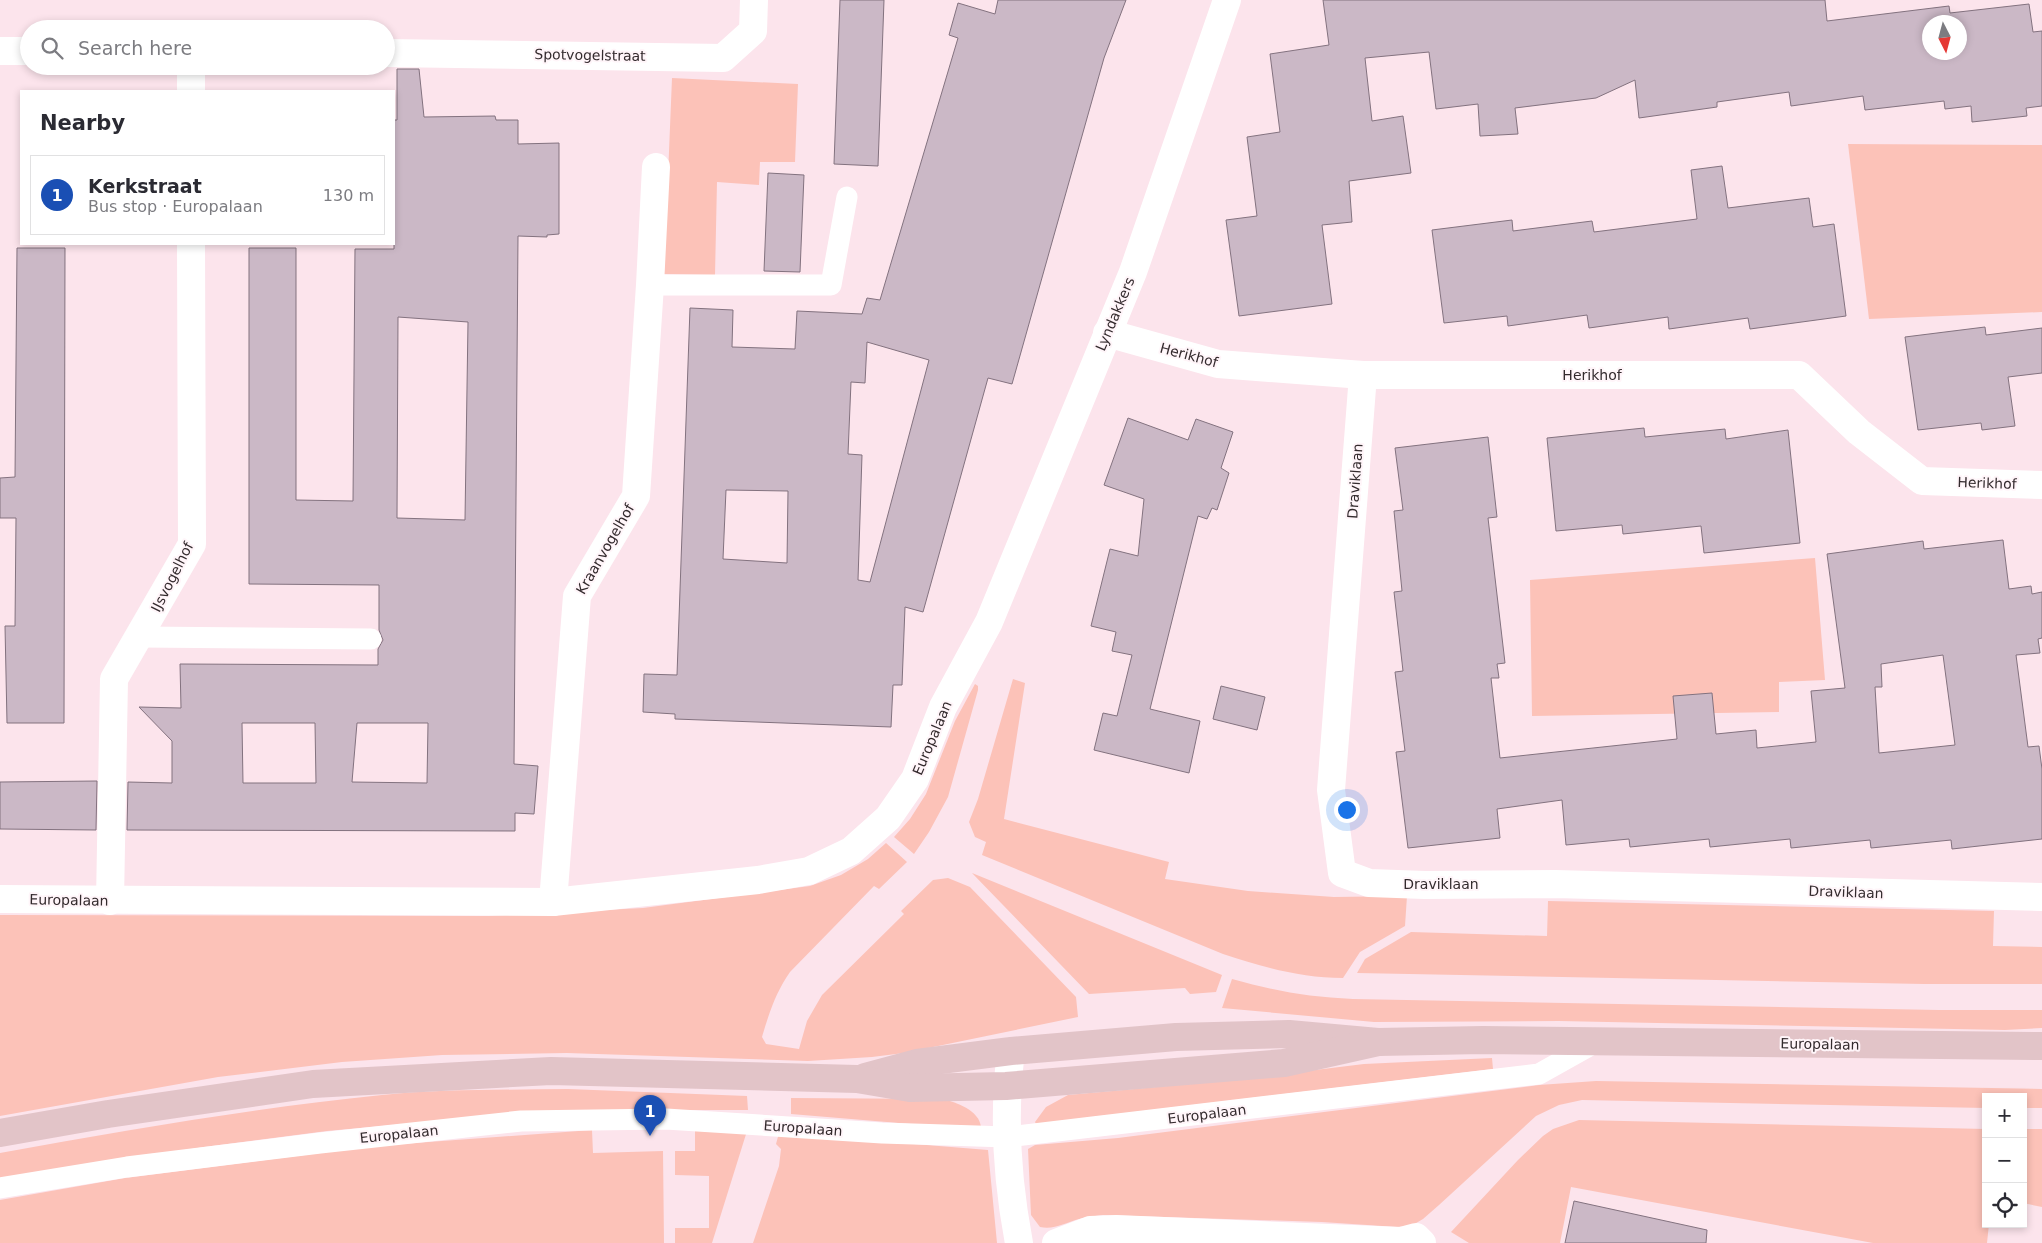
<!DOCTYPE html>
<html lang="en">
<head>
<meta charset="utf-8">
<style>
  body { margin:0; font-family:"DejaVu Sans",sans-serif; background:#f2f2f3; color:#2b2b33 }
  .controls { position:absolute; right:15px; bottom:15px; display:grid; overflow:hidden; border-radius:0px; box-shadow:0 2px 8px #0003 }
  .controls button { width:45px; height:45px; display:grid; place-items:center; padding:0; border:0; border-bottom:1px solid #e1e1e2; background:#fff; color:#2b2b33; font:25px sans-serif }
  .compass { position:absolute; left:1922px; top:15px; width:45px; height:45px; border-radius:50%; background:#fff; box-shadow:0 2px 8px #0003; rotate:174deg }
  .you { position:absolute; left:1346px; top:809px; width:18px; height:18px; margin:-12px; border:4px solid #fff; border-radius:50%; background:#1a73e8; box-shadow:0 0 0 8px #1a73e833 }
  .badge { display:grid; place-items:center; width:32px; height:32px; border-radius:50%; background:#ea580c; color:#fff; font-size:16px; font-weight:700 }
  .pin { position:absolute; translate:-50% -41px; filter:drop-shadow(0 1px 2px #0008) }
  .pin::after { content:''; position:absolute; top:26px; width:18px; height:15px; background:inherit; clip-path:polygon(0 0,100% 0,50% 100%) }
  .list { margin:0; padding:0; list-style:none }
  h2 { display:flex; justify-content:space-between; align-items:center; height:65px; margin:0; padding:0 20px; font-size:21px }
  h2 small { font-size:16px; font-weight:400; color:#7c7c81 }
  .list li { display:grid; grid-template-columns:32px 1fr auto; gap:15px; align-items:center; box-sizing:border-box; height:80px; margin:0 10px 10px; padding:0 10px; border:1px solid #e1e1e2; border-radius:0px }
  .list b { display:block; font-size:19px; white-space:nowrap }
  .list p { margin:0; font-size:16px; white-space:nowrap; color:#7c7c81 }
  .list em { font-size:16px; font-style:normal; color:#7c7c81 }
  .icon { flex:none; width:28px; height:28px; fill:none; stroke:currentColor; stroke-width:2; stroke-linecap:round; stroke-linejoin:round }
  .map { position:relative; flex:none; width:2042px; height:1243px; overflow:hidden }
  .search { position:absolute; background:#fff; box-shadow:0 2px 8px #0003; left:20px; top:20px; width:375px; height:55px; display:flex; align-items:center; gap:12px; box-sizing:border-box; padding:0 18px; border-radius:28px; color:#7c7c81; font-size:19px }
  .panel { position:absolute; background:#fff; box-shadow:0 2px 8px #0003; left:20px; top:90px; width:375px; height:155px; border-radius:0px }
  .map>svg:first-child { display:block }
  .green { fill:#fcc2b8 }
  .building { fill:#cbb8c6; stroke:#83727f; fill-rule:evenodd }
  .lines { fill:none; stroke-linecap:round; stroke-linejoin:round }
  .service { stroke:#fff; stroke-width:21 }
  .minor { stroke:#fff; stroke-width:28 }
  .secondary { stroke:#e2c4c8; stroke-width:28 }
  .labels { text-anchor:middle; stroke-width:4; stroke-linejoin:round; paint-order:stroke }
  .street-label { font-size:14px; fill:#332a2d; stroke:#fff5f9 }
</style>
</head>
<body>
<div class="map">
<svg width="2042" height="1243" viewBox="0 0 2042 1243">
  <rect width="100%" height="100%" fill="#fce4ec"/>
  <!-- green -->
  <g class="green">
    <path d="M 672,78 L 798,84 L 795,162 L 760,162 L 759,185 L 717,182 L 715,275 L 664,274 Z"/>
    <path d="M 1848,144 L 2042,145 L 2042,312 L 1869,319 Z"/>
    <path d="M 1815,558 L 1825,680 L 1779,682 L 1779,712 L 1532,716 L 1530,580 Z"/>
    <path d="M 1013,679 L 1025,683 L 1004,819 L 1169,862 L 1165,879 L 1248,891 L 1334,897 L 1407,896 L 1405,926 L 1360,952 L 1343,978 C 1301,978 1263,967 1223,954 L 982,855 L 986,842 L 975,837 L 969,822 L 978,799 Z"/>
    <path d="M 975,684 L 978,686 L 978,690 L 948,797 L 929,832 L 914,854 L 894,837 L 910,819 L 926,794 L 955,721 Z"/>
    <path d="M 886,843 L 907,862 L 879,889 L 874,886 L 790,972 C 776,992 769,1013 762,1037 L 766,1044 L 799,1049 L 807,1021 L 822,995 L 904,914 L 901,911 L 933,880 L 948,878 L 970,887 L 1076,997 L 1078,1017 L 904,1053 L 872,1057 L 808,1061 L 567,1053 L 442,1055 L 342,1062 L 218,1077 L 0,1116 L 0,915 L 488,916 L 643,908 L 810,886 L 841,875 L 868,859 Z"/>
    <path d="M 972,873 L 1222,975 L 1216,992 L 1190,994 L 1185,988 L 1089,994 Z"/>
    <path d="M 1548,901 L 1994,911 L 1993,946 L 2042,947 L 2042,984 L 1924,984 L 1357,973 L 1365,959 L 1411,932 L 1547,936 Z"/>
    <path d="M 1232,979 C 1275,991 1308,997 1353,999 L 1939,1010 L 2042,1010 L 2042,1028 L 2005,1030 L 1559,1021 L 1374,1022 L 1222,1008 Z"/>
    <path d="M 1492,1058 L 1493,1069 L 1036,1124 L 1035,1122 L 1046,1107 L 1068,1095 L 1234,1080 L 1364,1064 Z"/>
    <path d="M 1596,1081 L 2042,1089 L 2042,1108 L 2023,1108 L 2023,1097 L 1986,1097 L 1986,1108 L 1582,1100 L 1559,1105 L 1536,1116 L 1439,1205 L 1423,1219 L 1411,1226 L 1397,1227 L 1322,1222 L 1103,1215 C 1095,1216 1086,1217 1079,1219 C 1065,1223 1054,1230 1040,1227 L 1031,1215 L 1028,1149 L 1035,1145 L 1118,1138 L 1539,1085 Z"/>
    <path d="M 568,1089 L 747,1096 L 748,1110 L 618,1110 L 438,1121 L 327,1131 L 204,1147 L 0,1179 L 0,1153 C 127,1130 254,1108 382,1095 C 444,1089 506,1090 568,1089 Z"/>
    <path d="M 791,1098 L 942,1099 C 956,1102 979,1110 981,1127 L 935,1126 L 791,1114 Z"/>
    <path d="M 1579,1120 L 1986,1129 L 1986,1224 L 1989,1224 L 1987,1243 L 1873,1243 L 1571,1187 L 1560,1243 L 1469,1243 L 1451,1232 L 1518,1160 L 1543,1136 L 1553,1129 Z"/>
    <path d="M 695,1128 L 747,1131 L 712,1243 L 675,1243 L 675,1228 L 709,1228 L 709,1176 L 675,1175 L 675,1151 L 695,1151 Z"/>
    <path d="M 2023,1129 L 2042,1129 L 2042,1207 L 2023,1203 Z"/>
    <path d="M 592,1130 L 593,1153 L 663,1151 L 664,1243 L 0,1243 L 0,1200 L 125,1178 L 374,1146 Z"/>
    <path d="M 779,1133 L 988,1150 L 997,1243 L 753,1243 L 779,1166 L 781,1149 L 776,1144 Z"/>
  </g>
  <!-- building -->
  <g class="building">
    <path d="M 840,0 L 884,0 L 878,166 L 834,164 Z"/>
    <path d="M 998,0 L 1126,0 L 1104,58 L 1012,384 L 988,378 L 923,612 L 905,607 L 902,685 L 893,685 L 891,727 L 675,719 L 675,714 L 643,712 L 644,674 L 677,675 L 690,308 L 733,310 L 732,347 L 795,349 L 797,311 L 862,314 L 867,298 L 880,300 L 958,38 L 949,35 L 958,3 L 995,14 ZM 867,342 L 929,360 L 870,582 L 858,580 L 862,455 L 848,454 L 851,382 L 865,383 ZM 726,490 L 788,491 L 787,563 L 723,559 Z"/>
    <path d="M 1323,0 L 1825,0 L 1827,21 L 1949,6 L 1950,13 L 2029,4 L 2033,32 L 2042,31 L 2042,106 L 2026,108 L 2027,116 L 1972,122 L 1971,106 L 1945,109 L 1944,101 L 1865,110 L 1863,96 L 1791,106 L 1789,92 L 1717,102 L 1717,107 L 1639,118 L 1635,80 L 1596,98 L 1515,108 L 1518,134 L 1480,136 L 1478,104 L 1436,109 L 1429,52 L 1365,58 L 1372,121 L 1403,116 L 1411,173 L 1349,181 L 1352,222 L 1322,225 L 1332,304 L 1239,316 L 1226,220 L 1257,216 L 1247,137 L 1280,132 L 1270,54 L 1329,45 ZM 1930,22 L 1960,22 L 1960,52 L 1930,52 Z"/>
    <path d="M 397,69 L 419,69 L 424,117 L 495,116 L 496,120 L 518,120 L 518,144 L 559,143 L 559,234 L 547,235 L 547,237 L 518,236 L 514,764 L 538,766 L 534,814 L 515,813 L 515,831 L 127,830 L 128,782 L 172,783 L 172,741 L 139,707 L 181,708 L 180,664 L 378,665 L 378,649 L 383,640 L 379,630 L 379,585 L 249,584 L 249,248 L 296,248 L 296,500 L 353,501 L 355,249 L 394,249 L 394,120 L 397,120 ZM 398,317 L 468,322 L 465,520 L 397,518 ZM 242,723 L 315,723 L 316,783 L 243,783 ZM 357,723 L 428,723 L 427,783 L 352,782 Z"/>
    <path d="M 1722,166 L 1728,208 L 1809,198 L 1813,227 L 1834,224 L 1846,316 L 1750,329 L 1748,318 L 1669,329 L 1668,317 L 1589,328 L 1587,315 L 1508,326 L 1507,316 L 1444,323 L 1432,230 L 1512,220 L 1513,231 L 1592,221 L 1594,232 L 1697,219 L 1691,170 Z"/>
    <path d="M 768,173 L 804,175 L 800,272 L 764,271 Z"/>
    <path d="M 17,248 L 65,248 L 64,723 L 7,723 L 5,626 L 15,626 L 16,518 L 0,518 L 0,478 L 15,477 Z"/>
    <path d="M 1985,327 L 1986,335 L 2042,328 L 2042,373 L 2008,377 L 2015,426 L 1982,430 L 1981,423 L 1918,430 L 1905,337 Z"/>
    <path d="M 1128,418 L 1188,440 L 1196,419 L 1233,432 L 1221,468 L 1229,473 L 1217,510 L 1212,508 L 1207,519 L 1198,516 L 1150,709 L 1200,721 L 1189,773 L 1094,750 L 1103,713 L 1117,716 L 1132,655 L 1112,651 L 1116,632 L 1091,626 L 1110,549 L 1138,556 L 1144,499 L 1104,485 Z"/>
    <path d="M 1644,428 L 1645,437 L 1725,429 L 1726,439 L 1788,430 L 1800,543 L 1704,553 L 1701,526 L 1623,534 L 1622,525 L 1556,531 L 1547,438 Z"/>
    <path d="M 1488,437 L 1497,517 L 1488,518 L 1505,663 L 1497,664 L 1499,678 L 1491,678 L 1500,758 L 1677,739 L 1673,696 L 1712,693 L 1716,734 L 1756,730 L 1757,748 L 1816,742 L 1811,691 L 1845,688 L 1827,554 L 1923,541 L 1924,549 L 2003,540 L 2009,589 L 2031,586 L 2032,594 L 2042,592 L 2042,638 L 2038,639 L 2040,653 L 2016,655 L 2028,747 L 2039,746 L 2042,769 L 2042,839 L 1952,849 L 1951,840 L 1871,848 L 1870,840 L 1791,848 L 1790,839 L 1710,847 L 1709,839 L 1630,847 L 1629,839 L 1566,845 L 1562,800 L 1497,809 L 1500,838 L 1408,848 L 1396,752 L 1405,751 L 1395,672 L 1403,671 L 1394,592 L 1402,591 L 1394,511 L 1403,510 L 1395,448 ZM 1943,655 L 1955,745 L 1879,753 L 1875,687 L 1882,687 L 1881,664 Z"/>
    <path d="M 1221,686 L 1265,697 L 1257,730 L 1213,719 Z"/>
    <path d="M 97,781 L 96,830 L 0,829 L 0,782 Z"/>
    <path d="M 1574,1201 L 1707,1230 L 1706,1243 L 1565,1243 Z"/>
  </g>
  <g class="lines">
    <!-- service -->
    <g class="service">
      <path d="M 650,285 L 831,285 L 847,197"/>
      <path d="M 140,637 L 371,639"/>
      <path d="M 0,1188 L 127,1167 L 320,1143 L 521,1121 L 666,1119 L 882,1133 L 1008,1137 L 1539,1074 L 1598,1041"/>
    </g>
    <!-- minor -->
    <g class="minor">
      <path d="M 0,51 L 29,51"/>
      <path d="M 386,53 L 723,58 L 753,31 L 754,0"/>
      <path d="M 191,66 L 191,91"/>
      <path d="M 1107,333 L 1218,364 L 1363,375 L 1799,375 L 1859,432 L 1922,481 L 2042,485"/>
      <path d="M 1363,375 L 1331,790 L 1342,873 L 1369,883 L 1425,885 L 1555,884 L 2042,897"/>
      <path d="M 0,899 L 553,902 L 758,880 L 809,871 L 851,851 L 888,818 L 915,779 L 943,707 L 989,622 L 1133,272 L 1227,0"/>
      <path d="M 110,901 L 114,679 L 192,544 L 191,244"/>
      <path d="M 553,902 L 577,596 L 636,496 L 650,285 L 656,167"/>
      <path d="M 1011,1051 C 1003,1115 1007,1180 1019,1243"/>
      <path d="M 1056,1243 L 1090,1230 L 1116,1229 L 1401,1241 L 1416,1237 L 1422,1243"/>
    </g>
    <!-- secondary -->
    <g class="secondary">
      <path d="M 865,1077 L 917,1063 L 1011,1051 L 1176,1037 L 1289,1034 L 1378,1042 L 1483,1040 L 2042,1046"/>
      <path d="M 0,1133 L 108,1114 L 313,1084 L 551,1071 L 857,1079 L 910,1088 L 1006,1086 L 1284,1063 L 1378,1042"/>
    </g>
  </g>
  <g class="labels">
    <!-- street labels -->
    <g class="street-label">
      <text transform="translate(590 55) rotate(1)" y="5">Spotvogelstraat</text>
      <text transform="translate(1115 314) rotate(-67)" y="5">Lyndakkers</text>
      <text transform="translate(1189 355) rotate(15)" y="5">Herikhof</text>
      <text x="1592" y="380">Herikhof</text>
      <text transform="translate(1355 481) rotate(-86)" y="5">Draviklaan</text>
      <text transform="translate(1987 483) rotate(2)" y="5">Herikhof</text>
      <text transform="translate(605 549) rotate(-60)" y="5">Kraanvogelhof</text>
      <text transform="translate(172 577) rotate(-63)" y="5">IJsvogelhof</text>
      <text transform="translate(932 738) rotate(-67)" y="5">Europalaan</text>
      <text x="1441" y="889">Draviklaan</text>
      <text transform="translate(1846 892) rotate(2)" y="5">Draviklaan</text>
      <text transform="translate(69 900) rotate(1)" y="5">Europalaan</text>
      <text transform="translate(1820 1044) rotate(1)" y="5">Europalaan</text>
      <text transform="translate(1207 1114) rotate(-7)" y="5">Europalaan</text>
      <text transform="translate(803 1128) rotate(4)" y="5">Europalaan</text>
      <text transform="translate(399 1134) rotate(-6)" y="5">Europalaan</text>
    </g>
  </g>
</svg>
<div class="controls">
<button>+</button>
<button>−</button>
<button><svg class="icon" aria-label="locate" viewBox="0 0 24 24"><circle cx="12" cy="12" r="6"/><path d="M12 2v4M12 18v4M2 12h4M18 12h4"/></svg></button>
</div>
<svg class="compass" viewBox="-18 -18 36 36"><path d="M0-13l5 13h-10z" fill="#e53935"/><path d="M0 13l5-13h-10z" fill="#7c7c81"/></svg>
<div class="you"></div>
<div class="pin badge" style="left:650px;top:1136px;background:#1a4fb4">1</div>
<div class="search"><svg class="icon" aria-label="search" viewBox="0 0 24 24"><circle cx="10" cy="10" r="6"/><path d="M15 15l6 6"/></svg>Search here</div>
<section class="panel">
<h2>Nearby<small></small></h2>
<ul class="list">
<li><span class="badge" style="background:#1a4fb4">1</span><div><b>Kerkstraat</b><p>Bus stop · Europalaan</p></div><em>130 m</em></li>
</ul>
</section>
</div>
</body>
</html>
